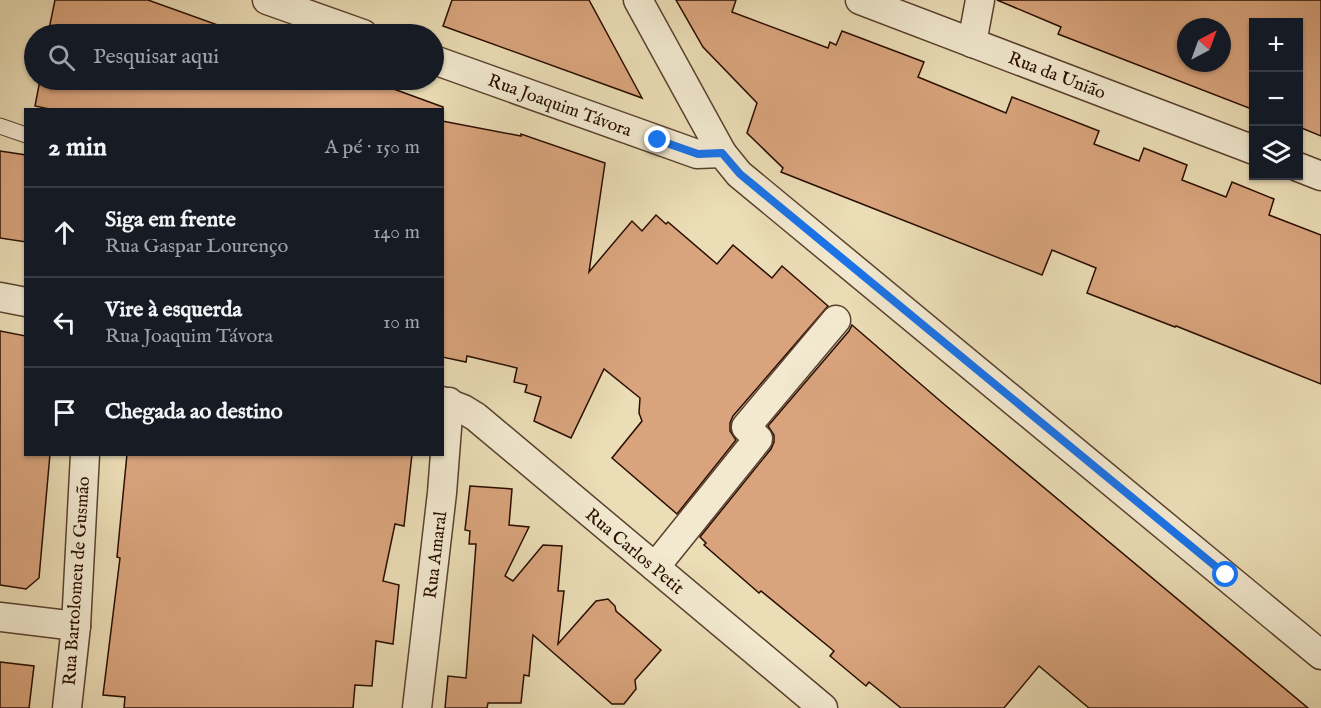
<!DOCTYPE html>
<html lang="pt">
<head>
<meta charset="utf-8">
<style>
  body { margin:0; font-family:"IM FELL English",serif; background:#20242c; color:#f1f3f6 }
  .controls { position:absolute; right:18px; top:18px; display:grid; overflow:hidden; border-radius:0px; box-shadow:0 2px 4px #0004 }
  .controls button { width:54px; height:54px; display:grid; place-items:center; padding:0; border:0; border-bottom:2px solid #363941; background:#171b24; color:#f1f3f6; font:30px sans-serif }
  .compass { position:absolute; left:1177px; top:18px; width:54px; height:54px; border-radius:50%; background:#171b24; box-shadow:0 2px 4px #0004; rotate:41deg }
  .stop { position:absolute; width:18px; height:18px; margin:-14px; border:4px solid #1a73e8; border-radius:50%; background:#fff }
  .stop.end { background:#1a73e8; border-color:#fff; box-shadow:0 2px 6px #0008 }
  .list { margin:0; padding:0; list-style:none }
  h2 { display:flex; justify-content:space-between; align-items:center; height:78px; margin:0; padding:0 24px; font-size:26px }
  h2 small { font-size:20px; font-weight:400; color:#9ea1a6 }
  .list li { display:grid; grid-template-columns:39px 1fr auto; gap:18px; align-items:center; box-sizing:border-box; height:90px; padding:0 24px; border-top:2px solid #363941 }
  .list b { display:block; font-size:22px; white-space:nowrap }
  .list p { margin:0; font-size:20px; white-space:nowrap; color:#9ea1a6 }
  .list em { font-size:20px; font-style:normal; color:#9ea1a6 }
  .icon { flex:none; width:33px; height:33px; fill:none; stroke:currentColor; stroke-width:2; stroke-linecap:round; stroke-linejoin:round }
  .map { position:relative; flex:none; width:1321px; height:708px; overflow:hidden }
  .search { position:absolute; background:#171b24; box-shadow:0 2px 4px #0004; left:24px; top:24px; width:420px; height:66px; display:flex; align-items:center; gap:15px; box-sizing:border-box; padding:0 21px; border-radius:33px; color:#9ea1a6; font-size:22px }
  .panel { position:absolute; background:#171b24; box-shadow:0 2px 4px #0004; left:24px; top:108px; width:420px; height:348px; border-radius:0px }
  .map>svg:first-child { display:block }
  .building { fill:#d9a47d; stroke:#290d01; stroke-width:1.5; fill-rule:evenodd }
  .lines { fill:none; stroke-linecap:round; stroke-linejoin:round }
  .lane-casing { stroke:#5a412e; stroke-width:17 }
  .street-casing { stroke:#5a412e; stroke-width:31 }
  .lane { stroke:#f2e9d0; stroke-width:15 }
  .street { stroke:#f2e9d0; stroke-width:28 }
  .route { stroke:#1a73e8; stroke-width:8 }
  .labels { text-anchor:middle; stroke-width:5; stroke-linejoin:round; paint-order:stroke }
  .street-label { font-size:18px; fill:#290d01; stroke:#f2e9d0 }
</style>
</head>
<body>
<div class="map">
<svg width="1321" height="708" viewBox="0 0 1321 708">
  <rect width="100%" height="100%" fill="#ebddb6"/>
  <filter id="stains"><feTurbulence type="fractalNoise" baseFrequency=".00333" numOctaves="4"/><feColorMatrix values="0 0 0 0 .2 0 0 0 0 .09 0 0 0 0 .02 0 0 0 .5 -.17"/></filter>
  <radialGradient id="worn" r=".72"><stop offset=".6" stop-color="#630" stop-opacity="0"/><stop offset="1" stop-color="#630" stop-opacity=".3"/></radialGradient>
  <!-- building -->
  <g class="building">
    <path d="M 55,0 L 148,0 L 240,33 L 240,34 L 48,34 Z"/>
    <path d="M 452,0 L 589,0 L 642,98 L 443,26 Z"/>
    <path d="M 676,0 L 736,0 L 732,12 L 828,48 L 830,42 L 836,45 L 842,31 L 924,62 L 918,77 L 1006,113 L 1012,97 L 1099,131 L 1094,144 L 1139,161 L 1144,148 L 1187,165 L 1182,180 L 1226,197 L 1232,182 L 1274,199 L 1269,215 L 1321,235 L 1321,384 L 1176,326 L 1175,327 L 1087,293 L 1096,268 L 1052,250 L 1042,275 L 781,172 L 783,168 L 747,133 L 757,103 L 703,47 Z"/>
    <path d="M 997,0 L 1321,0 L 1321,136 L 1299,127 L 1299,22 L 1254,22 L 1254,110 L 1058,34 L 1061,27 ZM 1186,27 L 1222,27 L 1222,63 L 1186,63 Z"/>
    <path d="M 40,80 L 369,80 L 443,107 L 442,110 L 54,110 L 35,106 Z"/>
    <path d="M 442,121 L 521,136 L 521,134 L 605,163 L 589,272 L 632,221 L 642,231 L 656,215 L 666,224 L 668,222 L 717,264 L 733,245 L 772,278 L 782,266 L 828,306 L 733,416 L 730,423 L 730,431 L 736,440 L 677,514 L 612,458 L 642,421 L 639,413 L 640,398 L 604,369 L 571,438 L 534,421 L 541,397 L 525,392 L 527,385 L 514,382 L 517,368 L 467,356 L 466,362 L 442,357 Z"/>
    <path d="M 0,151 L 26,155 L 26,242 L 0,238 Z"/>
    <path d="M 852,325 L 945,405 L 1308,708 L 1089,708 L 1039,666 L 1004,708 L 901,708 L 869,682 L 866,686 L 830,656 L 834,651 L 761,591 L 759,593 L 704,545 L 706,543 L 700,537 L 771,449 L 774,442 L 774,435 L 768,426 L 849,331 Z"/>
    <path d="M 0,331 L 26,336 L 26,454 L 50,454 L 39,578 L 26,589 L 0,585 Z"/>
    <path d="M 127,454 L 412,454 L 404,526 L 395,524 L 383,581 L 399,585 L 393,644 L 376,641 L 372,686 L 355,685 L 353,708 L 124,708 L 125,697 L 103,695 L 120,558 L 117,557 Z"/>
    <path d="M 470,486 L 512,489 L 509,525 L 529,527 L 505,576 L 513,581 L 543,545 L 562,546 L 558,591 L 564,591 L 558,644 L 596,601 L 608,599 L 615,606 L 616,611 L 661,650 L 635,680 L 636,689 L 624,704 L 612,704 L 533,635 L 529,676 L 524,675 L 521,703 L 488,703 L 487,708 L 445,708 L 448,676 L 466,678 L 476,544 L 469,544 L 470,531 L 465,530 Z"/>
    <path d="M 0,662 L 34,666 L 29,708 L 0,708 Z"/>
  </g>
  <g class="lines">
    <defs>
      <path id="lane" d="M 0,126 L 26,135"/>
      <g id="street">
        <path d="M 267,0 L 363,34"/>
        <path d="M 638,0 L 722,153 L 739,174 L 1321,655"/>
        <path d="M 860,0 L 1254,150"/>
        <path d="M 972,43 L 980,0"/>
        <path d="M 434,60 L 697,154 L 722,153"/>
        <path d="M 1298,167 L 1321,176"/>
        <path d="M 0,297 L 26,302"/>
        <path d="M 442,401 L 463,409 L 476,417 L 823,708"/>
        <path d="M 655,567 L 758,439 L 746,427 L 836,320"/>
        <path d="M 0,617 L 76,626"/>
        <path d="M 67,708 L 76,626 L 85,454"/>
        <path d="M 417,708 L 442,493 L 449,402"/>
      </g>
    </defs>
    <!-- lane casing -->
    <use href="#lane" class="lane-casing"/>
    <!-- street casing -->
    <use href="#street" class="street-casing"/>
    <!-- lane -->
    <use href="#lane" class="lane"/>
    <!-- street -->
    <use href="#street" class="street"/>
  </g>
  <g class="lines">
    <!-- route -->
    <path class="route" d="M 658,140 L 698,154 L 722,153 L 740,174 L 1226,575"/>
  </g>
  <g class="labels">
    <!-- street labels -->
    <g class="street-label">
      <text transform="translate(1057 75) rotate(21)" y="6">Rua da União</text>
      <text transform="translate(560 105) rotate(20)" y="6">Rua Joaquim Távora</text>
      <text transform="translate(635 551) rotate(40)" y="6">Rua Carlos Petit</text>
      <text transform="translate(435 555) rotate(-83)" y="6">Rua Amaral</text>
      <text transform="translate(76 581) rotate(-86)" y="6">Rua Bartolomeu de Gusmão</text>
    </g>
  </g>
  <rect width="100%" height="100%" filter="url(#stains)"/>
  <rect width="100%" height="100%" fill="url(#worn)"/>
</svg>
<div class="controls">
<button>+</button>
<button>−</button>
<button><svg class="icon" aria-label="layers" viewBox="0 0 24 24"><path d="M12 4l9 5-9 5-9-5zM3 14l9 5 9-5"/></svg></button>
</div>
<svg class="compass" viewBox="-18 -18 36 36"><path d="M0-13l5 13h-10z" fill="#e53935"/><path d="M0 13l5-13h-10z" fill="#9ea1a6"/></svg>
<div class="stop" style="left:1226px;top:575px"></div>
<div class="stop end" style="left:658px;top:140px"></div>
<div class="search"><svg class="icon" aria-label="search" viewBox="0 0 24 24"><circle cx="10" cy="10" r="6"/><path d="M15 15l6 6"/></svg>Pesquisar aqui</div>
<section class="panel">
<h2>2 min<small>A pé · 150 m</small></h2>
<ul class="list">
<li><svg class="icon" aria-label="ahead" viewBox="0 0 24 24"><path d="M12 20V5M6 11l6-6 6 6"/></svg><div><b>Siga em frente</b><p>Rua Gaspar Lourenço</p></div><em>140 m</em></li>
<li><svg class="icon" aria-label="left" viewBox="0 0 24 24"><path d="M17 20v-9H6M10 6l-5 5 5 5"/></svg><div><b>Vire à esquerda</b><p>Rua Joaquim Távora</p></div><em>10 m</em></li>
<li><svg class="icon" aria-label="arrive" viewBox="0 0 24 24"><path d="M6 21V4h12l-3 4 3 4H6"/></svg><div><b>Chegada ao destino</b></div></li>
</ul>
</section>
</div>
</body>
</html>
